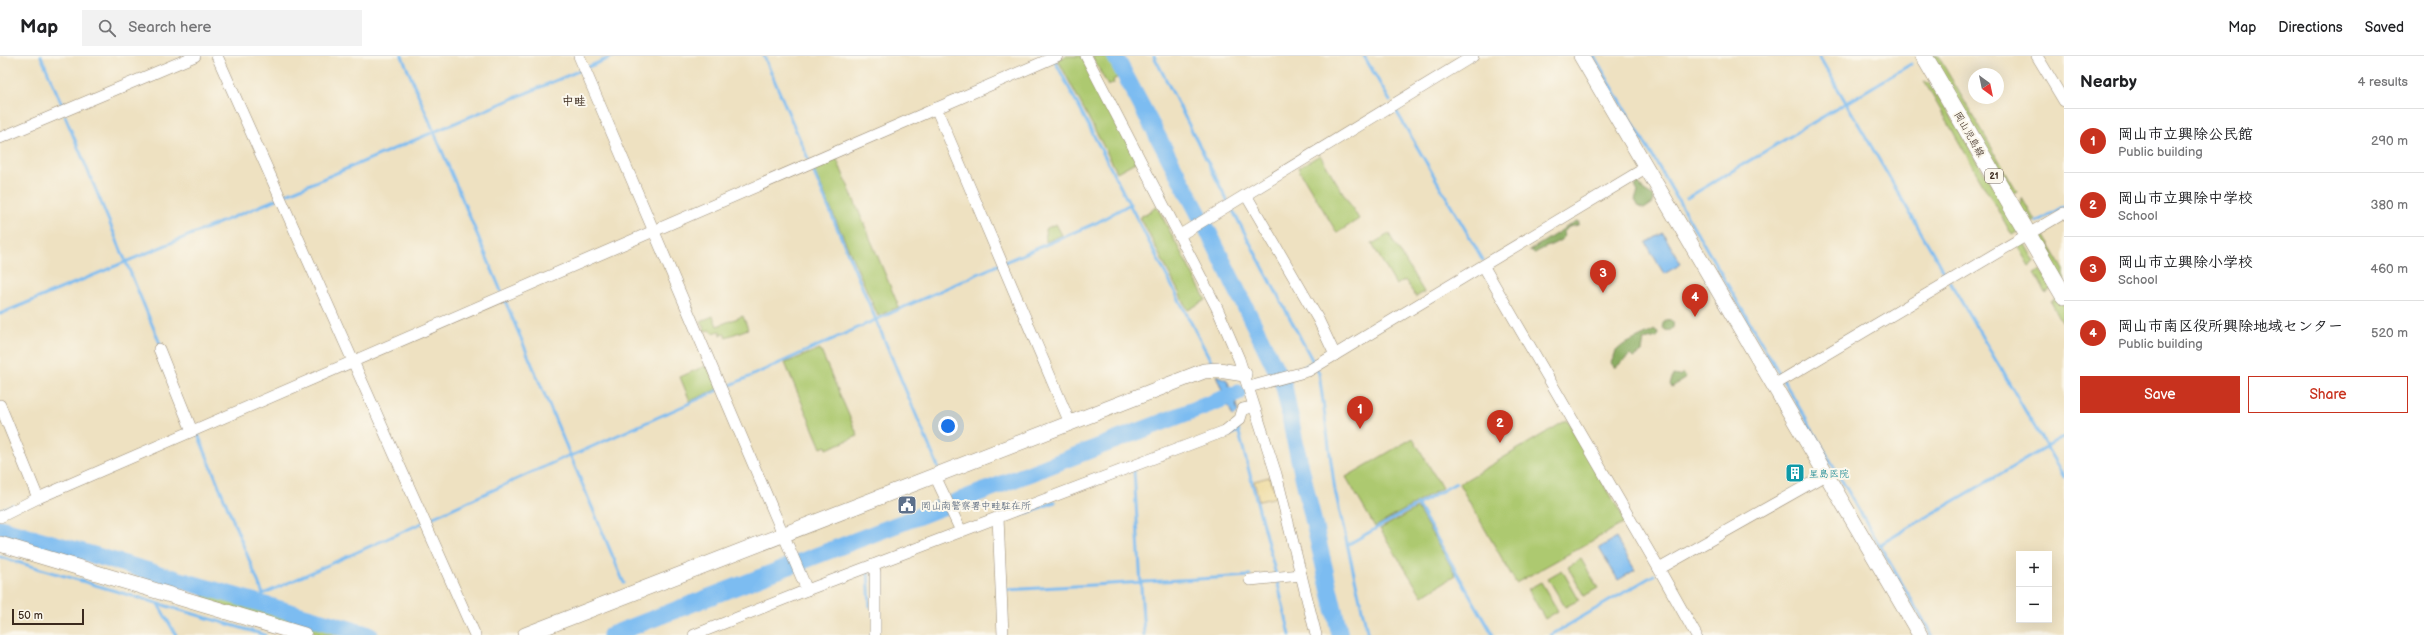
<!DOCTYPE html>
<html lang="en">
<head>
<meta charset="utf-8">
<style>
  body { margin:0; font-family:"Balsamiq Sans","Klee One",sans-serif; background:#f2f2f2; color:#202124 }
  .controls { position:absolute; right:12px; bottom:12px; display:grid; overflow:hidden; border-radius:0px; box-shadow:0 4px 16px #0002 }
  .controls button { width:36px; height:36px; display:grid; place-items:center; padding:0; border:0; border-bottom:1px solid #e0e0e0; background:#fff; color:#202124; font:20px sans-serif }
  .compass { position:absolute; left:1968px; top:12px; width:36px; height:36px; border-radius:50%; background:#fff; box-shadow:0 4px 16px #0002; rotate:147deg }
  .scale { position:absolute; left:12px; bottom:10px; width:72px; box-sizing:border-box; padding-left:4px; border:2px solid #3b2a1e; border-top:0; font-size:11px; line-height:14px; white-space:nowrap; color:#3b2a1e; -webkit-text-stroke:3px #fbf7ec; paint-order:stroke }
  .you { position:absolute; left:948px; top:370px; width:14px; height:14px; margin:-10px; border:3px solid #fff; border-radius:50%; background:#1a73e8; box-shadow:0 0 0 6px #1a73e833 }
  .badge { display:grid; place-items:center; width:26px; height:26px; border-radius:50%; background:#c8321e; color:#fff; font-size:13px; font-weight:700 }
  .pin { position:absolute; translate:-50% -33px; filter:drop-shadow(0 1px 2px #0008) }
  .pin::after { content:''; position:absolute; top:21px; width:14px; height:12px; background:inherit; clip-path:polygon(0 0,100% 0,50% 100%) }
  .list { margin:0; padding:0; list-style:none }
  h2 { display:flex; justify-content:space-between; align-items:center; height:52px; margin:0; padding:0 16px; font-size:17px }
  h2 small { font-size:13px; font-weight:400; color:#757577 }
  .list li { display:grid; grid-template-columns:26px 1fr auto; gap:12px; align-items:center; box-sizing:border-box; height:64px; padding:0 16px; border-top:1px solid #e0e0e0 }
  .list b { display:block; font-size:15px; white-space:nowrap }
  .list p { margin:0; font-size:13px; white-space:nowrap; color:#757577 }
  .list em { font-size:13px; font-style:normal; color:#757577 }
  .actions { display:flex; gap:8px; padding:12px 16px }
  .actions a { flex:1; padding:9px 0; border:1px solid #c8321e; border-radius:0px; text-align:center; font-size:14px; color:#c8321e }
  .actions .main { background:#c8321e; color:#fff }
  .icon { flex:none; width:22px; height:22px; fill:none; stroke:currentColor; stroke-width:2; stroke-linecap:round; stroke-linejoin:round }
  .map { position:relative; flex:none; width:2064px; height:579px; overflow:hidden }
  header { display:flex; align-items:center; gap:24px; box-sizing:border-box; height:56px; padding:0 20px; background:#fff; border-bottom:1px solid #e0e0e0 }
  header strong { font-size:19px }
  nav { display:flex; gap:22px; margin-inline-start:auto; font-size:14px }
  .search { width:280px; height:36px; background:#f2f2f2; display:flex; align-items:center; gap:10px; box-sizing:border-box; padding:0 14px; border-radius:0px; color:#757577; font-size:15px }
  main { display:flex }
  aside { flex:1; background:#fff }
  .map>svg:first-child { display:block }
  .green { fill:#adc970; stroke:#747a47 }
  .forest { fill:#8aad62; stroke:#626c40 }
  .sand { fill:#eeda9e; stroke:#94825e }
  .water { fill:#7cbcf1; stroke:#5c7388 }
  .lines { fill:none; stroke-linecap:round; stroke-linejoin:round }
  .stream { stroke:#7cbcf1; stroke-width:3 }
  .river { stroke:#7cbcf1; stroke-width:17 }
  .street-casing { stroke:#948670; stroke-width:12 }
  .secondary-casing { stroke:#948670; stroke-width:16 }
  .primary-casing { stroke:#948670; stroke-width:18 }
  .street { stroke:#fff; stroke-width:11 }
  .secondary { stroke:#fff; stroke-width:15 }
  .primary { stroke:#fff; stroke-width:17 }
  .labels { text-anchor:middle; stroke-width:4; stroke-linejoin:round; paint-order:stroke }
  .shield { fill:#fbf7ec; stroke:#75685c; stroke-width:1 }
  .shield-label { font-size:9px; font-weight:bold; fill:#3b2a1e }
  .street-label { font-size:10px; fill:#3b2a1e; stroke:#fbf7ec }
  .culture-label { font-size:10px; fill:#0d838f; stroke:#fbf7ec; text-anchor:start }
  .service-label { font-size:10px; fill:#4e5e75; stroke:#fbf7ec; text-anchor:start }
  .quarter-label { font-size:12px; font-weight:bold; fill:#3b2a1e; stroke:#fbf7ec }
</style>
</head>
<body>
<header>
<strong>Map</strong>
<div class="search"><svg class="icon" aria-label="search" viewBox="0 0 24 24"><circle cx="10" cy="10" r="6"/><path d="M15 15l6 6"/></svg>Search here</div>
<nav><a>Map</a><a>Directions</a><a>Saved</a></nav>
</header>
<main>
<div class="map">
<svg width="2064" height="579" viewBox="0 0 2064 579">
  <rect width="100%" height="100%" fill="#fbf7ec"/>
  <filter id="ink" filterUnits="userSpaceOnUse"><feTurbulence type="fractalNoise" baseFrequency=".025" numOctaves="2"/><feDisplacementMap in="SourceGraphic" scale="8" xChannelSelector="R" yChannelSelector="G"/><feConvolveMatrix kernelMatrix="1 2 1 2 8 2 1 2 1" color-interpolation-filters="sRGB"/></filter>
  <filter id="wash" filterUnits="userSpaceOnUse"><feTurbulence type="fractalNoise" baseFrequency=".012" numOctaves="4" result="noise"/><feDisplacementMap in="SourceGraphic" scale="16" xChannelSelector="R" yChannelSelector="G"/><feGaussianBlur stdDeviation="0.9" result="paint"/><feColorMatrix in="noise" values="0 0 0 0 0 0 0 0 0 0 0 0 0 0 0 0 0 1.4 0 .05"/><feComposite in="paint" operator="in"/></filter>
  <g filter="url(#wash)">
    <rect width="100%" height="100%" fill="#eee1c1"/>
    <!-- green -->
    <g class="green">
      <path d="M 1066,0 L 1082,0 L 1137,105 L 1117,116 L 1058,4 Z"/>
      <path d="M 1092,0 L 1110,0 L 1120,20 L 1113,24 L 1114,27 L 1108,30 Z"/>
      <path d="M 1931,0 L 1938,0 L 2017,135 L 2011,138 Z"/>
      <path d="M 1924,25 L 1931,28 L 2020,175 L 2012,179 Z"/>
      <path d="M 835,99 L 899,251 L 878,260 L 812,110 Z"/>
      <path d="M 1320,99 L 1359,163 L 1337,177 L 1298,112 Z"/>
      <path d="M 2022,142 L 2035,165 L 2029,169 L 2018,151 Z"/>
      <path d="M 1157,151 L 1206,244 L 1188,254 L 1140,161 Z"/>
      <path d="M 1056,168 L 1062,179 L 1046,186 L 1045,173 Z"/>
      <path d="M 2042,177 L 2064,214 L 2064,229 L 2037,179 Z"/>
      <path d="M 1389,178 L 1424,236 L 1416,241 L 1405,224 L 1396,229 L 1372,188 Z"/>
      <path d="M 2023,185 L 2035,206 L 2029,210 L 2016,188 Z"/>
      <path d="M 2040,214 L 2051,233 L 2046,237 L 2034,217 Z"/>
      <path d="M 2059,242 L 2064,251 L 2063,267 L 2051,246 Z"/>
      <path d="M 713,260 L 717,270 L 743,260 L 748,273 L 726,281 L 725,278 L 721,279 L 720,275 L 713,277 L 710,274 L 705,275 L 701,265 Z"/>
      <path d="M 820,293 L 858,380 L 827,393 L 826,390 L 821,392 L 785,307 Z"/>
      <path d="M 705,310 L 709,313 L 718,333 L 690,345 L 680,321 Z"/>
      <path d="M 1567,364 L 1626,466 L 1516,527 L 1459,428 Z"/>
      <path d="M 1413,382 L 1442,432 L 1375,471 L 1346,421 Z"/>
      <path d="M 1417,452 L 1456,519 L 1422,540 L 1380,473 Z"/>
      <path d="M 0,476 L 52,491 L 50,498 L 1,482 Z"/>
      <path d="M 1581,503 L 1598,532 L 1584,540 L 1568,511 Z"/>
      <path d="M 1562,514 L 1579,544 L 1565,551 L 1548,522 Z"/>
      <path d="M 1541,526 L 1558,555 L 1545,563 L 1528,533 Z"/>
      <path d="M 201,535 L 355,579 L 321,579 L 206,545 Z"/>
    </g>
    <!-- forest -->
    <g class="forest">
      <path d="M 1638,127 L 1644,135 L 1654,141 L 1653,147 L 1644,153 L 1639,151 L 1635,144 L 1638,136 L 1635,130 Z"/>
      <path d="M 1576,165 L 1579,166 L 1578,169 L 1569,171 L 1563,177 L 1565,180 C 1560,187 1544,191 1535,197 L 1529,195 Z"/>
      <circle cx="1668" cy="269" r="5.5"/>
      <path d="M 1655,274 L 1658,276 L 1657,281 L 1644,284 L 1642,296 L 1633,302 L 1630,299 L 1615,312 L 1611,307 L 1616,295 L 1623,289 Z"/>
      <path d="M 1683,317 L 1686,322 L 1672,331 L 1670,329 L 1673,319 L 1679,320 Z"/>
    </g>
    <!-- sand -->
    <path class="sand" d="M 1269,421 L 1277,441 L 1259,445 L 1254,425 Z"/>
    <!-- water -->
    <g class="water">
      <path d="M 1663,177 L 1681,208 L 1664,218 L 1646,187 Z"/>
      <path d="M 1216,319 L 1227,324 L 1231,334 L 1238,334 L 1240,339 L 1235,343 L 1238,357 L 1233,361 Z"/>
      <path d="M 1616,482 L 1635,514 L 1618,524 L 1599,492 Z"/>
    </g>
    <g class="lines">
      <!-- stream -->
      <g class="stream">
        <path d="M 41,0 L 63,51"/>
        <path d="M 402,0 L 624,527"/>
        <path d="M 764,0 L 809,105"/>
        <path d="M 1154,0 L 1228,146"/>
        <path d="M 1364,0 L 1390,45"/>
        <path d="M 1594,0 L 1932,579"/>
        <path d="M 1819,0 L 1947,221 L 1945,222"/>
        <path d="M 1054,3 L 1213,309"/>
        <path d="M 1395,53 L 1483,204"/>
        <path d="M 65,60 L 161,290"/>
        <path d="M 811,110 L 938,411"/>
        <path d="M 282,140 L 614,0"/>
        <path d="M 1687,142 L 1911,8"/>
        <path d="M 1232,153 L 1319,317 L 1335,435 L 1368,579"/>
        <path d="M 2037,166 L 2064,150"/>
        <path d="M 1005,206 L 1096,167 L 1130,148"/>
        <path d="M 1950,226 L 2064,421"/>
        <path d="M 0,258 L 277,143"/>
        <path d="M 1304,311 L 1314,305"/>
        <path d="M 724,332 L 1000,208"/>
        <path d="M 1237,369 L 1276,519"/>
        <path d="M 197,376 L 259,528 L 263,538 L 259,547"/>
        <path d="M 1226,380 L 1239,375"/>
        <path d="M 571,400 L 719,334"/>
        <path d="M 1134,415 L 1144,579"/>
        <path d="M 1417,448 L 1493,579"/>
        <path d="M 0,454 L 13,449"/>
        <path d="M 1021,459 L 1055,446"/>
        <path d="M 427,464 L 570,399"/>
        <path d="M 1347,489 L 1456,427"/>
        <path d="M 1879,489 L 2064,381"/>
        <path d="M 0,501 L 265,579"/>
        <path d="M 802,506 L 811,527"/>
        <path d="M 868,516 L 870,550"/>
        <path d="M 1277,524 L 1290,579"/>
        <path d="M 1005,534 L 1250,520"/>
        <path d="M 263,538 L 422,467"/>
        <path d="M 158,548 L 176,579"/>
        <path d="M 1551,579 L 1654,519"/>
      </g>
      <!-- river -->
      <g class="river">
        <path d="M 1115,0 L 1210,179 L 1284,330 L 1295,386 L 1340,579"/>
        <path d="M 0,472 L 370,579"/>
        <path d="M 611,579 L 1238,337"/>
      </g>
    </g>
  </g>
  <g filter="url(#ink)">
    <g class="lines">
      <defs>
        <g id="street">
          <path d="M 217,0 L 475,579"/>
          <path d="M 579,0 L 807,534"/>
          <path d="M 1086,0 L 1217,252 L 1239,303 L 1276,418 L 1316,579"/>
          <path d="M 2037,0 L 2064,45"/>
          <path d="M 936,52 L 1070,367"/>
          <path d="M 0,82 L 195,0"/>
          <path d="M 1246,139 L 1318,263 L 1335,299"/>
          <path d="M 1180,179 L 1473,0"/>
          <path d="M 1484,211 L 1659,513"/>
          <path d="M 159,293 L 192,375"/>
          <path d="M 1774,329 L 2064,157"/>
          <path d="M 1249,331 L 1308,315 L 1647,111"/>
          <path d="M 0,349 L 38,442"/>
          <path d="M 935,420 L 961,475"/>
          <path d="M 0,461 L 38,442 L 1057,0"/>
          <path d="M 998,461 L 1003,579"/>
          <path d="M 873,509 L 875,516 L 875,579"/>
          <path d="M 1250,524 L 1301,519"/>
          <path d="M 694,579 L 807,534 L 1225,375 L 1240,363 L 1243,353 L 1253,351"/>
          <path d="M 1696,579 L 1659,513 L 1827,418"/>
        </g>
        <g id="secondary">
          <path d="M 1581,0 L 1920,579"/>
          <path d="M 0,488 L 304,579"/>
          <path d="M 525,579 L 1204,315 L 1219,314 L 1244,318"/>
        </g>
        <path id="primary" d="M 1924,0 L 2064,240"/>
      </defs>
      <!-- street casing -->
      <use href="#street" class="street-casing"/>
      <!-- secondary casing -->
      <use href="#secondary" class="secondary-casing"/>
      <!-- primary casing -->
      <use href="#primary" class="primary-casing"/>
      <!-- street -->
      <use href="#street" class="street"/>
      <!-- secondary -->
      <use href="#secondary" class="secondary"/>
      <!-- primary -->
      <use href="#primary" class="primary"/>
    </g>
  </g>
  <!-- icons -->
  <defs>
    <symbol id="building-square" viewBox="-11 -11 22 22"><rect x="-9" y="-9" width="18" height="18" rx="4" fill="#0f9aa8" stroke="#fbf7ec"/><path d="M-4-6H4V6H1V3H-1V6H-4ZM-2.5-4.3h1.7v1.8h-1.7ZM.8-4.3h1.7v1.8H.8ZM-2.5-1h1.7V.8h-1.7ZM.8-1h1.7V.8H.8Z" fill="#fff"/></symbol>
    <symbol id="civic-square" viewBox="-11 -11 22 22"><rect x="-9" y="-9" width="18" height="18" rx="4" fill="#5c6f8a" stroke="#fbf7ec"/><path d="M-.6-6.5H3V-4.5H.6V-3L4-1V1h2V6H-6V1h2V-1L-.6-3ZM-1.2 2.5V6h2.4V2.5Z" fill="#fff"/></symbol>
  </defs>
  <g fill-rule="evenodd">
    <use href="#building-square" x="1784" y="406" width="22" height="22"/>
    <use href="#civic-square" x="896" y="438" width="22" height="22"/>
  </g>
  <g class="labels">
    <!-- shield labels -->
    <rect class="shield" x="1985" y="113" width="18" height="14" rx="3"/>
    <g class="shield-label">
      <text x="1994" y="123">21</text>
    </g>
    <!-- street labels -->
    <g class="street-label">
      <text transform="translate(1970 78) rotate(60)" y="4">岡山児島線</text>
    </g>
    <!-- culture labels -->
    <g class="culture-label">
      <text x="1809" y="421">星島医院</text>
    </g>
    <!-- service labels -->
    <g class="service-label">
      <text x="921" y="453">岡山南警察署中畦駐在所</text>
    </g>
    <!-- quarter labels -->
    <g class="quarter-label">
      <text x="574" y="49">中畦</text>
    </g>
  </g>
</svg>
<div class="controls">
<button>+</button>
<button>−</button>
</div>
<svg class="compass" viewBox="-18 -18 36 36"><path d="M0-13l5 13h-10z" fill="#e53935"/><path d="M0 13l5-13h-10z" fill="#757577"/></svg>
<div class="scale">50 m</div>
<div class="you"></div>
<div class="pin badge" style="left:1360px;top:373px">1</div>
<div class="pin badge" style="left:1500px;top:387px">2</div>
<div class="pin badge" style="left:1603px;top:237px">3</div>
<div class="pin badge" style="left:1695px;top:261px">4</div>
</div>
<aside>
<h2>Nearby<small>4 results</small></h2>
<ul class="list">
<li><span class="badge">1</span><div><b>岡山市立興除公民館</b><p>Public building</p></div><em>290 m</em></li>
<li><span class="badge">2</span><div><b>岡山市立興除中学校</b><p>School</p></div><em>380 m</em></li>
<li><span class="badge">3</span><div><b>岡山市立興除小学校</b><p>School</p></div><em>460 m</em></li>
<li><span class="badge">4</span><div><b>岡山市南区役所興除地域センター</b><p>Public building</p></div><em>520 m</em></li>
</ul>
<div class="actions"><a class="main">Save</a><a>Share</a></div>
</aside>
</main>
</body>
</html>
